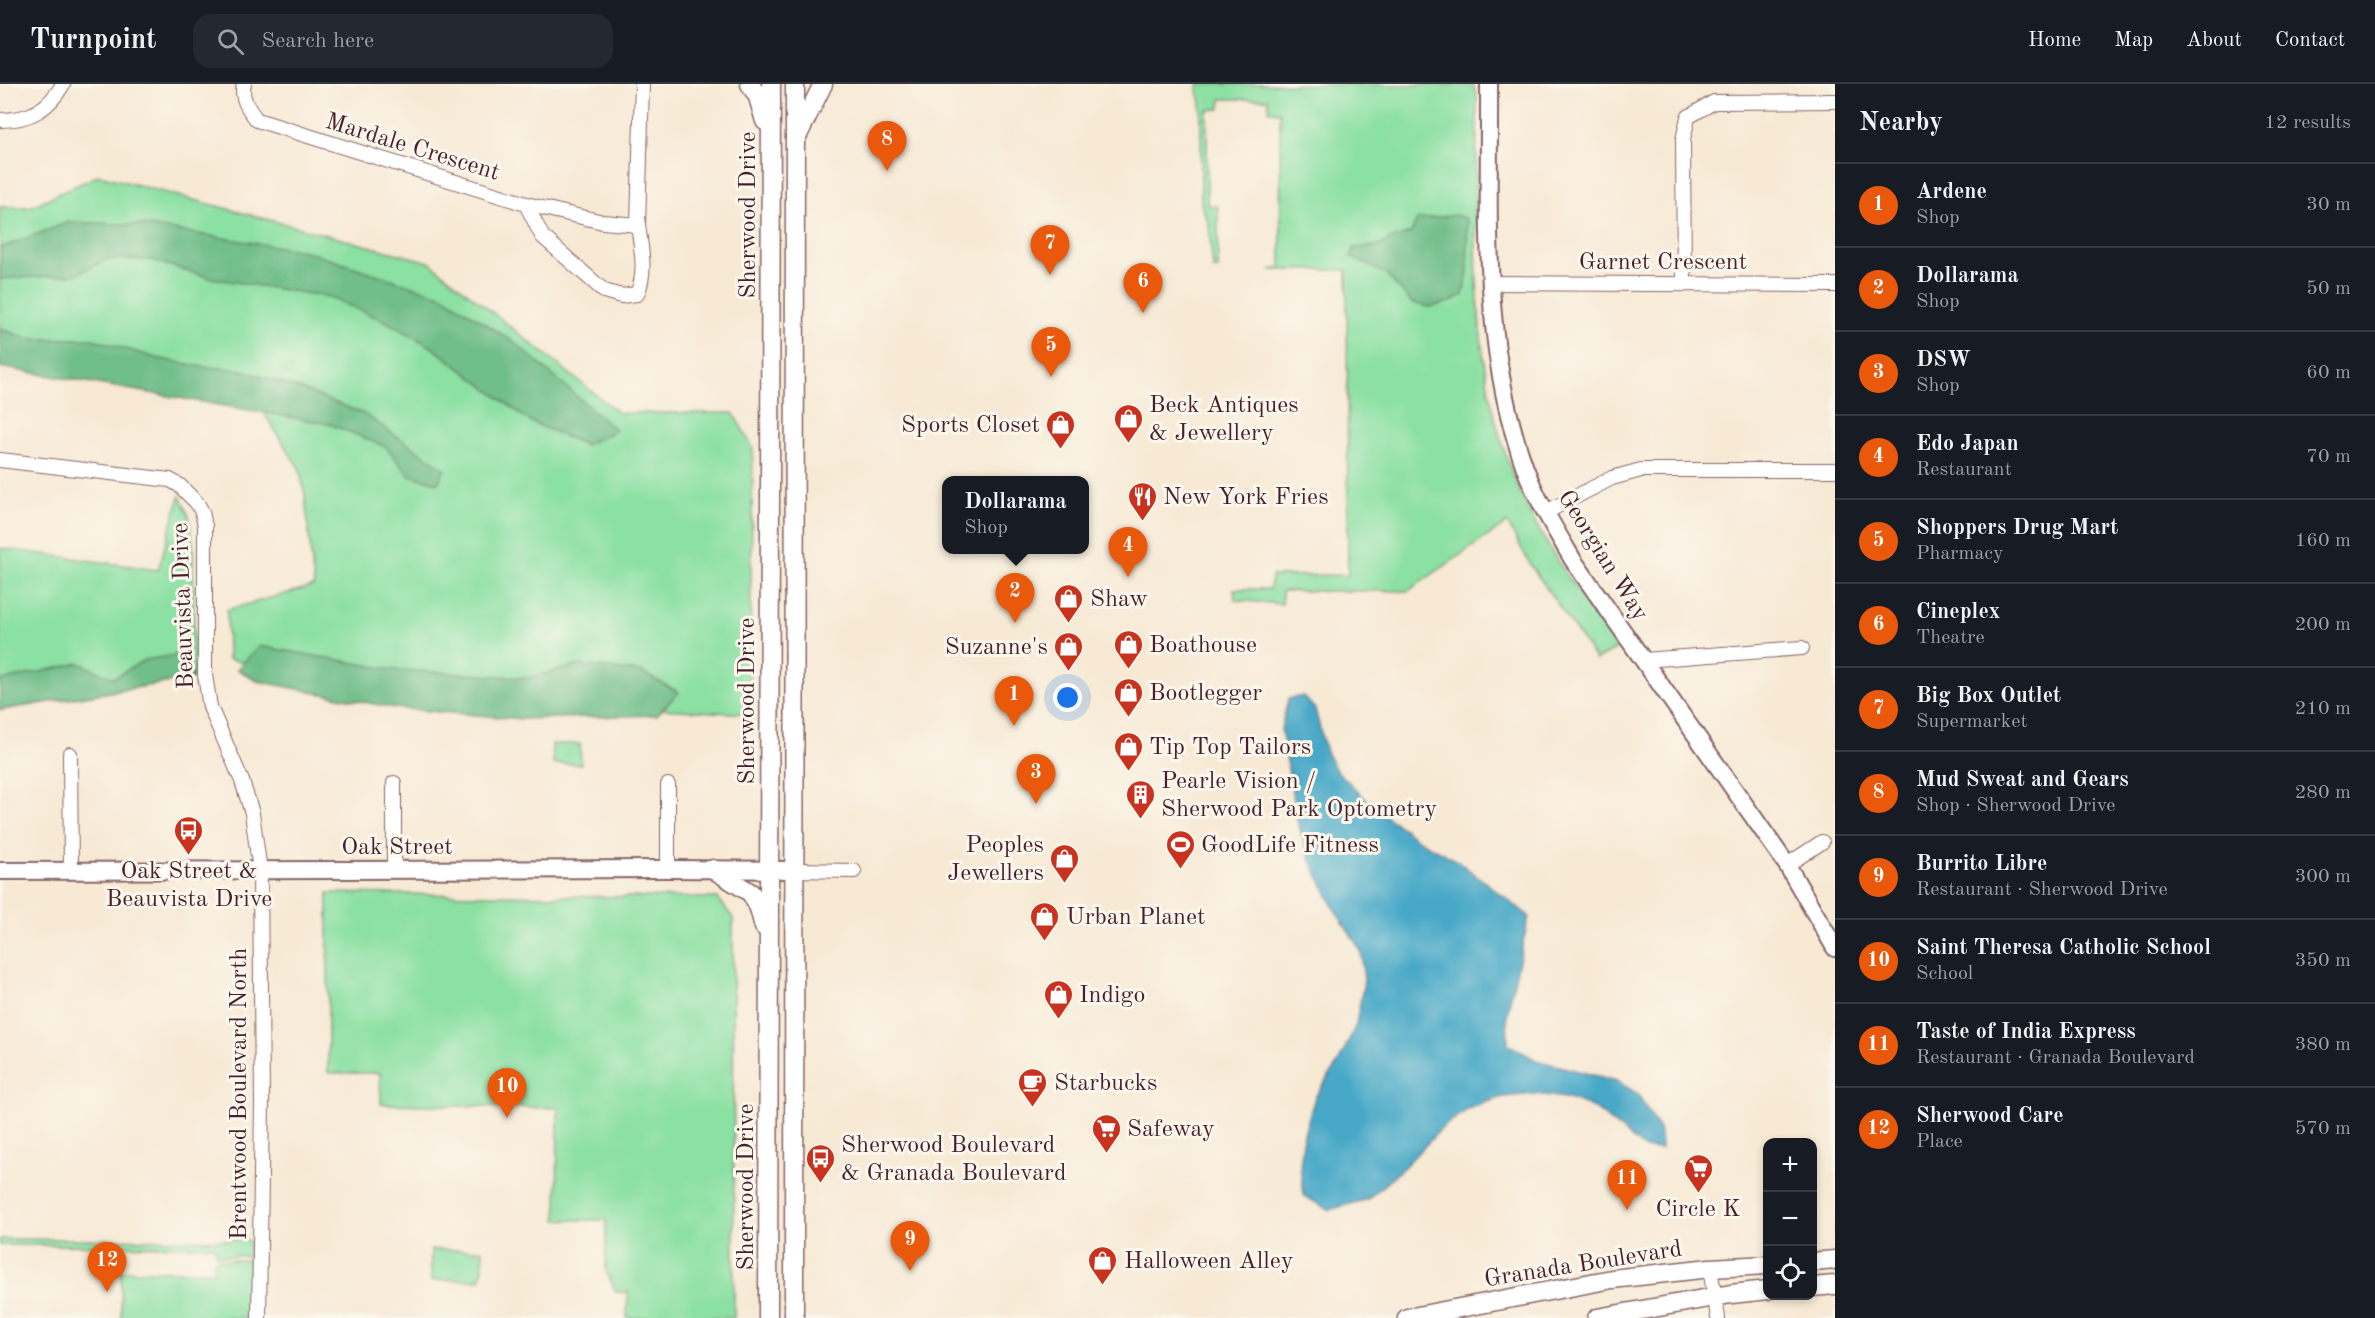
<!DOCTYPE html>
<html lang="en">
<head>
<meta charset="utf-8">
<style>
  body { margin:0; font-family:"Old Standard TT",serif; background:#242831; color:#f1f3f6 }
  .controls { position:absolute; right:18px; bottom:18px; display:grid; overflow:hidden; border-radius:12px; box-shadow:0 3px 9px #0003 }
  .controls button { width:54px; height:54px; display:grid; place-items:center; padding:0; border:0; border-bottom:2px solid #363941; background:#171b24; color:#f1f3f6; font:30px sans-serif }
  .you { position:absolute; left:1068px; top:614px; width:21px; height:21px; margin:-15px; border:4px solid #fff; border-radius:50%; background:#1a73e8; box-shadow:0 0 0 9px #1a73e833 }
  .badge { display:grid; place-items:center; width:39px; height:39px; border-radius:50%; background:#ea580c; color:#fff; font-size:20px; font-weight:700 }
  .pin { position:absolute; translate:-50% -50px; filter:drop-shadow(0 2px 3px #0008) }
  .pin::after { content:''; position:absolute; top:32px; width:21px; height:18px; background:inherit; clip-path:polygon(0 0,100% 0,50% 100%) }
  .popup { position:absolute; left:942px; top:392px; width:147px; height:78px; box-sizing:border-box; display:grid; place-content:center; border-radius:12px; background:#171b24; filter:drop-shadow(0 2px 4px #0005); font-size:20px; white-space:nowrap; color:#9ea1a6 }
  .popup b { font-size:22px; color:#f1f3f6 }
  .popup::after { content:''; position:absolute; left:50%; top:100%; margin-left:-12px; border:12px solid transparent; border-top-color:#171b24 }
  .list { margin:0; padding:0; list-style:none }
  h2 { display:flex; justify-content:space-between; align-items:center; height:78px; margin:0; padding:0 24px; font-size:26px }
  h2 small { font-size:20px; font-weight:400; color:#9ea1a6 }
  .list li { display:grid; grid-template-columns:39px 1fr auto; gap:18px; align-items:center; box-sizing:border-box; height:84px; padding:0 24px; border-top:2px solid #363941 }
  .list b { display:block; font-size:22px; white-space:nowrap }
  .list p { margin:0; font-size:20px; white-space:nowrap; color:#9ea1a6 }
  .list em { font-size:20px; font-style:normal; color:#9ea1a6 }
  .icon { flex:none; width:33px; height:33px; fill:none; stroke:currentColor; stroke-width:2; stroke-linecap:round; stroke-linejoin:round }
  .map { position:relative; flex:none; width:1835px; height:1234px; overflow:hidden }
  header { display:flex; align-items:center; gap:36px; box-sizing:border-box; height:84px; padding:0 30px; background:#171b24; border-bottom:2px solid #363941 }
  header strong { font-size:28px }
  nav { display:flex; gap:33px; margin-inline-start:auto; font-size:21px }
  .search { width:420px; height:54px; background:#242831; display:flex; align-items:center; gap:15px; box-sizing:border-box; padding:0 21px; border-radius:18px; color:#9ea1a6; font-size:22px }
  main { display:flex }
  aside { flex:1; background:#171b24 }
  .map>svg:first-child { display:block }
  .green { fill:#8be0a3; stroke:#6a8067; stroke-width:1.5 }
  .forest { fill:#70be89; stroke:#5d6e5a; stroke-width:1.5 }
  .water { fill:#47a8c7; stroke:#486479; stroke-width:1.5 }
  .lines { fill:none; stroke-linecap:round; stroke-linejoin:round }
  .minor-casing { stroke:#876666; stroke-width:16 }
  .tertiary-casing { stroke:#876666; stroke-width:20 }
  .secondary-casing { stroke:#876666; stroke-width:21 }
  .minor { stroke:#fff; stroke-width:14 }
  .tertiary { stroke:#fff; stroke-width:16 }
  .secondary { stroke:#fff; stroke-width:18 }
  .labels { text-anchor:middle; stroke-width:6; stroke-linejoin:round; paint-order:stroke }
  .street-label { font-size:24px; fill:#4a1f2b; stroke:#fbf7ec }
  .poi-label { font-size:24px; fill:#4a1f2b; stroke:#fbf7ec; text-anchor:start }
</style>
</head>
<body>
<header>
<strong>Turnpoint</strong>
<div class="search"><svg class="icon" aria-label="search" viewBox="0 0 24 24"><circle cx="10" cy="10" r="6"/><path d="M15 15l6 6"/></svg>Search here</div>
<nav><a>Home</a><a>Map</a><a>About</a><a>Contact</a></nav>
</header>
<main>
<div class="map">
<svg width="1835" height="1234" viewBox="0 0 1835 1234">
  <rect width="100%" height="100%" fill="#fbf7ec"/>
  <filter id="ink" filterUnits="userSpaceOnUse"><feTurbulence type="fractalNoise" baseFrequency=".0167" numOctaves="2"/><feDisplacementMap in="SourceGraphic" scale="12" xChannelSelector="R" yChannelSelector="G"/><feConvolveMatrix kernelMatrix="1 2 1 2 8 2 1 2 1" color-interpolation-filters="sRGB"/></filter>
  <filter id="wash" filterUnits="userSpaceOnUse"><feTurbulence type="fractalNoise" baseFrequency=".008" numOctaves="4" result="noise"/><feDisplacementMap in="SourceGraphic" scale="24" xChannelSelector="R" yChannelSelector="G"/><feGaussianBlur stdDeviation="1.35" result="paint"/><feColorMatrix in="noise" values="0 0 0 0 0 0 0 0 0 0 0 0 0 0 0 0 0 1.4 0 .05"/><feComposite in="paint" operator="in"/></filter>
  <g filter="url(#wash)">
    <rect width="100%" height="100%" fill="#f7e9d4"/>
    <!-- green -->
    <g class="green">
      <path d="M 1198,0 L 1473,1 L 1477,12 C 1477,149 1464,291 1525,419 C 1543,457 1568,492 1591,527 C 1599,539 1611,552 1616,565 L 1596,576 L 1532,483 L 1507,439 L 1408,507 L 1282,507 L 1282,520 L 1235,516 L 1234,505 L 1270,505 L 1272,492 L 1348,491 L 1347,186 L 1271,186 L 1281,184 L 1280,28 L 1269,27 L 1268,15 L 1221,15 L 1220,25 L 1207,26 L 1207,121 L 1218,122 L 1218,185 L 1213,185 L 1209,140 L 1201,120 L 1201,18 L 1197,4 Z"/>
      <path d="M 99,91 L 429,178 L 619,329 L 733,329 L 753,364 L 749,630 L 386,610 L 228,575 L 227,526 L 314,502 L 305,410 L 299,384 L 255,315 L 0,269 L 0,123 L 30,123 Z"/>
      <path d="M 180,412 L 189,432 L 193,458 L 194,594 L 0,626 L 0,464 L 158,486 Z"/>
      <path d="M 552,660 L 580,660 L 581,680 L 553,680 Z"/>
      <path d="M 328,809 L 718,814 L 733,834 L 734,1234 L 627,1234 L 628,1208 L 616,1208 L 606,1187 L 606,1136 L 557,1136 L 558,1024 L 381,1020 L 380,989 L 328,989 Z"/>
      <path d="M 0,1155 L 249,1156 L 249,1172 L 217,1172 L 214,1162 L 0,1161 Z"/>
      <path d="M 431,1166 L 483,1166 L 483,1185 L 480,1196 L 431,1196 Z"/>
      <path d="M 214,1176 L 249,1176 L 249,1225 L 246,1234 L 121,1234 L 121,1187 L 214,1187 Z"/>
    </g>
    <!-- forest -->
    <g class="forest">
      <path d="M 1456,131 L 1467,135 L 1468,188 L 1463,211 L 1450,218 L 1430,223 L 1412,219 L 1386,190 L 1351,173 L 1354,164 L 1378,162 L 1391,155 L 1411,149 L 1417,136 Z"/>
      <path d="M 69,138 L 142,141 L 305,167 L 443,212 L 514,258 L 616,346 L 585,361 L 531,338 L 430,262 L 385,237 L 329,213 L 210,194 L 152,176 L 107,175 L 75,191 L 0,195 L 0,164 Z"/>
      <path d="M 0,245 L 31,255 L 93,255 L 156,274 L 198,282 L 242,286 L 303,306 L 364,330 L 445,385 L 438,399 L 409,391 L 386,363 L 330,340 L 0,283 Z"/>
      <path d="M 259,562 L 389,585 L 527,594 L 580,581 L 641,588 L 679,608 L 657,631 L 522,635 L 395,624 L 257,597 L 237,585 Z"/>
      <path d="M 176,571 L 194,594 L 0,626 L 0,597 L 79,579 L 114,594 L 145,576 Z"/>
    </g>
    <!-- water -->
    <path class="water" d="M 1303,612 L 1315,625 L 1326,668 L 1336,686 L 1377,726 L 1422,758 L 1456,776 L 1529,832 L 1507,930 L 1508,960 L 1536,976 L 1617,997 L 1638,1010 L 1660,1047 L 1661,1065 L 1645,1065 L 1594,1024 L 1572,1015 L 1536,1010 L 1502,1013 L 1470,1024 L 1443,1043 L 1405,1082 L 1368,1115 L 1329,1126 L 1304,1112 L 1300,1083 L 1304,1050 L 1315,1013 L 1338,979 L 1356,941 L 1364,897 L 1361,867 L 1336,828 L 1308,770 L 1297,736 L 1281,645 L 1288,615 Z"/>
  </g>
  <g filter="url(#ink)">
    <g class="lines">
      <defs>
        <g id="minor">
          <path d="M 244,0 C 240,14 249,26 257,36 L 526,120 L 603,138 L 638,141 L 642,0"/>
          <path d="M 0,36 C 30,36 49,25 63,0"/>
          <path d="M 526,120 L 542,152 L 604,207 L 621,212 L 637,210 C 647,188 641,164 638,141"/>
          <path d="M 1490,199 L 1835,201"/>
          <path d="M 1684,199 L 1683,56 L 1688,33 L 1714,18 L 1835,17"/>
          <path d="M 0,376 L 170,396 L 179,401 L 197,419 L 202,428 L 205,442 L 205,591 L 210,623 L 242,697 L 252,729 L 260,787 L 262,1017 L 259,1234"/>
          <path d="M 1546,428 L 1612,394 L 1641,386 L 1835,386"/>
          <path d="M 1644,576 L 1802,564"/>
          <path d="M 70,670 L 71,787"/>
          <path d="M 394,699 L 394,786"/>
          <path d="M 668,701 L 668,785"/>
          <path d="M 1787,781 L 1822,758"/>
          <path d="M 794,786 L 854,787"/>
          <path d="M 1710,1184 L 1718,1234"/>
        </g>
        <g id="tertiary">
          <path d="M 1489,0 C 1490,128 1480,261 1525,384 C 1537,416 1556,447 1573,476 L 1787,781 L 1835,864"/>
          <path d="M 0,787 L 668,785 L 794,786"/>
        </g>
        <g id="secondary">
          <path d="M 750,0 L 758,13 L 765,37"/>
          <path d="M 797,53 L 823,0"/>
          <path d="M 713,785 L 751,809 L 759,824 L 764,843"/>
          <path d="M 1812,1178 L 1835,1176"/>
          <path d="M 1812,1203 L 1835,1201"/>
          <path d="M 768,1234 L 771,0"/>
          <path d="M 794,1234 L 795,0"/>
          <path d="M 1407,1234 L 1612,1195 L 1710,1184 L 1768,1181"/>
          <path d="M 1597,1234 L 1731,1210 L 1768,1206"/>
        </g>
      </defs>
      <!-- minor casing -->
      <use href="#minor" class="minor-casing"/>
      <!-- tertiary casing -->
      <use href="#tertiary" class="tertiary-casing"/>
      <!-- secondary casing -->
      <use href="#secondary" class="secondary-casing"/>
      <!-- minor -->
      <use href="#minor" class="minor"/>
      <!-- tertiary -->
      <use href="#tertiary" class="tertiary"/>
      <!-- secondary -->
      <use href="#secondary" class="secondary"/>
    </g>
  </g>
  <!-- icons -->
  <defs>
    <symbol id="shop-pin" viewBox="-11 -11 22 30"><path d="M0 17L-7.5 6A9.5 9.5 0 1 1 7.5 6Z" fill="#c8321e" stroke="#fbf7ec"/><path d="M-5-2.5h2.3a2.7 3.5 0 0 1 5.4 0H5L5.5 6h-11ZM-1.5-2.5h3a1.5 2.3 0 0 0-3 0Z" fill="#fff"/></symbol>
    <symbol id="restaurant-pin" viewBox="-11 -11 22 30"><path d="M0 17L-7.5 6A9.5 9.5 0 1 1 7.5 6Z" fill="#c8321e" stroke="#fbf7ec"/><path d="M-5-6h1v4h1v-4h1v4h1v-4h1v5L-1.5 .5V6h-2V.5L-5-1ZM5-6V6H3V1.5H1.5Q1.5-4 5-6Z" fill="#fff"/></symbol>
    <symbol id="building-pin" viewBox="-11 -11 22 30"><path d="M0 17L-7.5 6A9.5 9.5 0 1 1 7.5 6Z" fill="#c8321e" stroke="#fbf7ec"/><path d="M-4-6H4V6H1V3H-1V6H-4ZM-2.5-4.3h1.7v1.8h-1.7ZM.8-4.3h1.7v1.8H.8ZM-2.5-1h1.7V.8h-1.7ZM.8-1h1.7V.8H.8Z" fill="#fff"/></symbol>
    <symbol id="bus-pin" viewBox="-11 -11 22 30"><path d="M0 17L-7.5 6A9.5 9.5 0 1 1 7.5 6Z" fill="#c8321e" stroke="#fbf7ec"/><path d="M-5-6H5V4H4V6H2V4H-2V6H-4V4H-5ZM-3.5-4V0h7V-4ZM-3.5 1.2v1.5H-2V1.2ZM2 1.2v1.5H3.5V1.2Z" fill="#fff"/></symbol>
    <symbol id="stadium-pin" viewBox="-11 -11 22 30"><path d="M0 17L-7.5 6A9.5 9.5 0 1 1 7.5 6Z" fill="#c8321e" stroke="#fbf7ec"/><path d="M0-5a6.5 5 0 1 0 0 10a6.5 5 0 1 0 0-10ZM-3.5-1.8h7v3.6h-7Z" fill="#fff"/></symbol>
    <symbol id="cafe-pin" viewBox="-11 -11 22 30"><path d="M0 17L-7.5 6A9.5 9.5 0 1 1 7.5 6Z" fill="#c8321e" stroke="#fbf7ec"/><path d="M-5.5-4.5H6V0H3Q3 3.5 0 3.5H-2.5Q-5.5 3.5-5.5 0ZM3-3.2v2h1.7v-2ZM-6 4.5H4V6H-6Z" fill="#fff"/></symbol>
    <symbol id="supermarket-pin" viewBox="-11 -11 22 30"><path d="M0 17L-7.5 6A9.5 9.5 0 1 1 7.5 6Z" fill="#c8321e" stroke="#fbf7ec"/><path d="M-6-5.5h2.5l.6 2H6L4.5 2H-2.5L-4.4-4H-6ZM-1.5 3.2a1.3 1.3 0 1 0 .1 0ZM3 3.2a1.3 1.3 0 1 0 .1 0Z" fill="#fff"/></symbol>
  </defs>
  <g fill-rule="evenodd">
    <use href="#shop-pin" x="1112" y="318" width="33" height="45"/>
    <use href="#shop-pin" x="1044" y="324" width="33" height="45"/>
    <use href="#restaurant-pin" x="1126" y="396" width="33" height="45"/>
    <use href="#shop-pin" x="1052" y="498" width="33" height="45"/>
    <use href="#shop-pin" x="1112" y="544" width="33" height="45"/>
    <use href="#shop-pin" x="1052" y="546" width="33" height="45"/>
    <use href="#shop-pin" x="1112" y="592" width="33" height="45"/>
    <use href="#shop-pin" x="1112" y="646" width="33" height="45"/>
    <use href="#building-pin" x="1124" y="694" width="33" height="45"/>
    <use href="#bus-pin" x="172" y="730" width="33" height="45"/>
    <use href="#stadium-pin" x="1164" y="744" width="33" height="45"/>
    <use href="#shop-pin" x="1048" y="758" width="33" height="45"/>
    <use href="#shop-pin" x="1028" y="816" width="33" height="45"/>
    <use href="#shop-pin" x="1042" y="894" width="33" height="45"/>
    <use href="#cafe-pin" x="1016" y="982" width="33" height="45"/>
    <use href="#supermarket-pin" x="1090" y="1028" width="33" height="45"/>
    <use href="#bus-pin" x="804" y="1058" width="33" height="45"/>
    <use href="#supermarket-pin" x="1682" y="1068" width="33" height="45"/>
    <use href="#shop-pin" x="1086" y="1160" width="33" height="45"/>
  </g>
  <g class="labels">
    <!-- street labels -->
    <g class="street-label">
      <text transform="translate(413 62) rotate(17)" y="8">Mardale Crescent</text>
      <text transform="translate(747 131) rotate(-90)" y="8">Sherwood Drive</text>
      <text x="1663" y="185">Garnet Crescent</text>
      <text transform="translate(1604 471) rotate(58)" y="8">Georgian Way</text>
      <text transform="translate(182 522) rotate(-92)" y="8">Beauvista Drive</text>
      <text transform="translate(746 617) rotate(-90)" y="8">Sherwood Drive</text>
      <text x="397" y="770">Oak Street</text>
      <text transform="translate(238 1010) rotate(-90)" y="8">Brentwood Boulevard North</text>
      <text transform="translate(745 1103) rotate(-90)" y="8">Sherwood Drive</text>
      <text transform="translate(1583 1179) rotate(-9)" y="8">Granada Boulevard</text>
    </g>
    <!-- poi labels -->
    <g class="poi-label">
      <text x="1149" y="328">Beck Antiques<tspan x="1149" dy="28">&amp; Jewellery</tspan></text>
      <text x="1040" y="348" text-anchor="end">Sports Closet</text>
      <text x="1163" y="420">New York Fries</text>
      <text x="1090" y="522">Shaw</text>
      <text x="1149" y="568">Boathouse</text>
      <text x="1048" y="570" text-anchor="end">Suzanne's</text>
      <text x="1149" y="616">Bootlegger</text>
      <text x="1149" y="670">Tip Top Tailors</text>
      <text x="1161" y="704">Pearle Vision /<tspan x="1161" dy="28">Sherwood Park Optometry</tspan></text>
      <text x="1044" y="768" text-anchor="end">Peoples<tspan x="1044" dy="28">Jewellers</tspan></text>
      <text x="1201" y="768">GoodLife Fitness</text>
      <text x="189" y="794" text-anchor="middle">Oak Street &amp;<tspan x="189" dy="28">Beauvista Drive</tspan></text>
      <text x="1066" y="840">Urban Planet</text>
      <text x="1079" y="918">Indigo</text>
      <text x="1054" y="1006">Starbucks</text>
      <text x="1127" y="1052">Safeway</text>
      <text x="841" y="1068">Sherwood Boulevard<tspan x="841" dy="28">&amp; Granada Boulevard</tspan></text>
      <text x="1698" y="1132" text-anchor="middle">Circle K</text>
      <text x="1124" y="1184">Halloween Alley</text>
    </g>
  </g>
</svg>
<div class="controls">
<button>+</button>
<button>−</button>
<button><svg class="icon" aria-label="locate" viewBox="0 0 24 24"><circle cx="12" cy="12" r="6"/><path d="M12 2v4M12 18v4M2 12h4M18 12h4"/></svg></button>
</div>
<div class="you"></div>
<div class="pin badge" style="left:1014px;top:642px">1</div>
<div class="pin badge" style="left:1015px;top:539px">2</div>
<div class="popup"><b>Dollarama</b>Shop</div>
<div class="pin badge" style="left:1036px;top:720px">3</div>
<div class="pin badge" style="left:1128px;top:493px">4</div>
<div class="pin badge" style="left:1051px;top:293px">5</div>
<div class="pin badge" style="left:1143px;top:229px">6</div>
<div class="pin badge" style="left:1050px;top:191px">7</div>
<div class="pin badge" style="left:887px;top:87px">8</div>
<div class="pin badge" style="left:910px;top:1187px">9</div>
<div class="pin badge" style="left:507px;top:1034px">10</div>
<div class="pin badge" style="left:1627px;top:1126px">11</div>
<div class="pin badge" style="left:107px;top:1208px">12</div>
</div>
<aside>
<h2>Nearby<small>12 results</small></h2>
<ul class="list">
<li><span class="badge">1</span><div><b>Ardene</b><p>Shop</p></div><em>30 m</em></li>
<li><span class="badge">2</span><div><b>Dollarama</b><p>Shop</p></div><em>50 m</em></li>
<li><span class="badge">3</span><div><b>DSW</b><p>Shop</p></div><em>60 m</em></li>
<li><span class="badge">4</span><div><b>Edo Japan</b><p>Restaurant</p></div><em>70 m</em></li>
<li><span class="badge">5</span><div><b>Shoppers Drug Mart</b><p>Pharmacy</p></div><em>160 m</em></li>
<li><span class="badge">6</span><div><b>Cineplex</b><p>Theatre</p></div><em>200 m</em></li>
<li><span class="badge">7</span><div><b>Big Box Outlet</b><p>Supermarket</p></div><em>210 m</em></li>
<li><span class="badge">8</span><div><b>Mud Sweat and Gears</b><p>Shop · Sherwood Drive</p></div><em>280 m</em></li>
<li><span class="badge">9</span><div><b>Burrito Libre</b><p>Restaurant · Sherwood Drive</p></div><em>300 m</em></li>
<li><span class="badge">10</span><div><b>Saint Theresa Catholic School</b><p>School</p></div><em>350 m</em></li>
<li><span class="badge">11</span><div><b>Taste of India Express</b><p>Restaurant · Granada Boulevard</p></div><em>380 m</em></li>
<li><span class="badge">12</span><div><b>Sherwood Care</b><p>Place</p></div><em>570 m</em></li>
</ul>
</aside>
</main>
</body>
</html>
